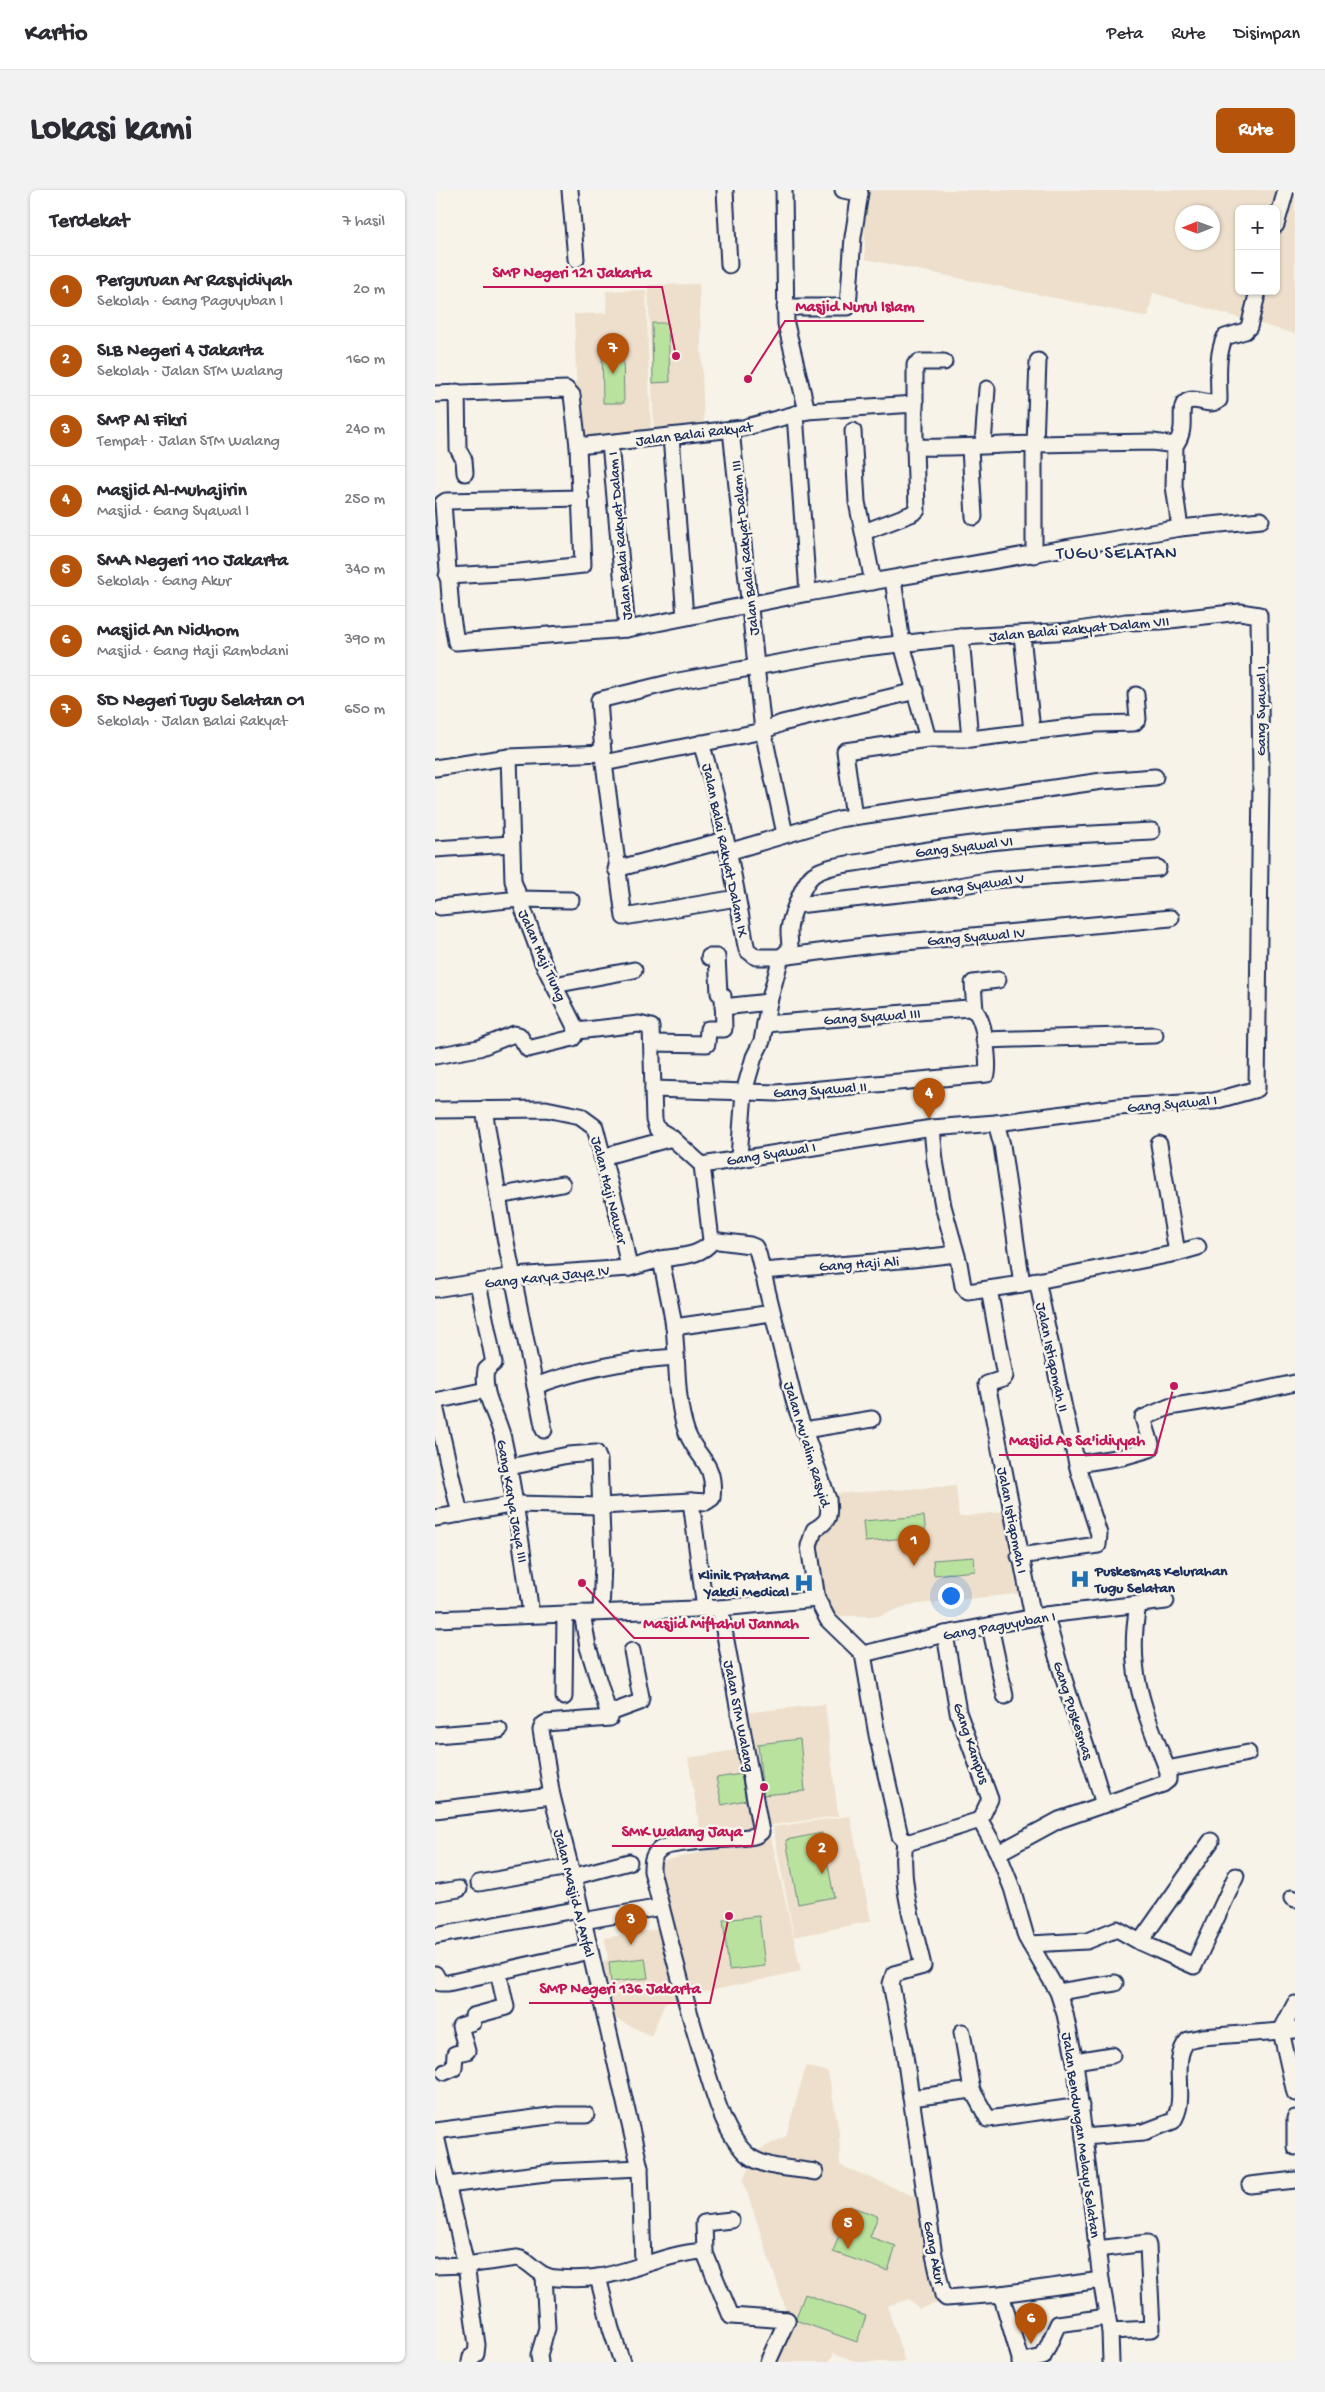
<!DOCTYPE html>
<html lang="id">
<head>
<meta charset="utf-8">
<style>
  body { margin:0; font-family:"Gochi Hand",sans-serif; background:#f2f2f3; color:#2b2b33 }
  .controls { position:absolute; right:15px; top:15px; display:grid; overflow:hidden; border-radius:8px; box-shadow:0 1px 4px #0004 }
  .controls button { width:45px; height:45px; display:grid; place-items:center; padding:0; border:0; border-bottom:1px solid #e1e1e2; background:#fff; color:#2b2b33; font:25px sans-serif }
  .compass { position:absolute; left:740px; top:15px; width:45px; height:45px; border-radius:50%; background:#fff; box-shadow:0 1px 4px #0004; rotate:269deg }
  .you { position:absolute; left:515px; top:1405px; width:18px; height:18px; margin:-12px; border:4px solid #fff; border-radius:50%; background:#1a73e8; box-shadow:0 0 0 8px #1a73e833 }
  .badge { display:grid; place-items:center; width:32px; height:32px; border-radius:50%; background:#b45309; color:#fff; font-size:16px; font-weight:700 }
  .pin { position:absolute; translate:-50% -41px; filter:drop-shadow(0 1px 2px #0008) }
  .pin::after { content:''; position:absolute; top:26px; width:18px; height:15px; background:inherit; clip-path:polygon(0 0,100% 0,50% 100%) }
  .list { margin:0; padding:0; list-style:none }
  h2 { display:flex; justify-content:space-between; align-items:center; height:65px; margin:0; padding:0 20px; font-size:21px }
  h2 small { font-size:16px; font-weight:400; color:#7c7c81 }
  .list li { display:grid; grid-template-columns:32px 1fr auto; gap:15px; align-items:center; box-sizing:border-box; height:70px; padding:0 20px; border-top:1px solid #e1e1e2 }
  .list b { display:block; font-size:19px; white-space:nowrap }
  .list p { margin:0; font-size:16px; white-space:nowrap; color:#7c7c81 }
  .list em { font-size:16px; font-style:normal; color:#7c7c81 }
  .map { position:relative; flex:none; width:860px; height:2172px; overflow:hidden; border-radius:8px }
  header { display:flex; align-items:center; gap:30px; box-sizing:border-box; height:70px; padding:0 25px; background:#fff; border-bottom:1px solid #e1e1e2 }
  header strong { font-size:24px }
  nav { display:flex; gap:28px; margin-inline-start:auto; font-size:18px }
  .intro { display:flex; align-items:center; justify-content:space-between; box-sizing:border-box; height:120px; padding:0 30px }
  h1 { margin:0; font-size:35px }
  .button { padding:12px 22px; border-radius:8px; background:#b45309; color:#fff; font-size:18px; font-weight:700 }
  main { display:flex; gap:30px; padding:0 30px }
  aside { flex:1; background:#fff; border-radius:8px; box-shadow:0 1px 4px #0004 }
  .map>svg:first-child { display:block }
  .built { fill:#eddfcb; fill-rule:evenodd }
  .green { fill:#b9e29f; stroke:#6a887e }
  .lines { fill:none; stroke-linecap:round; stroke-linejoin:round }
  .street-casing { stroke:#1b2f5e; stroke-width:19 }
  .street { stroke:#f7f3e8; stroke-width:15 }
  .labels { text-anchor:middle; stroke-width:5; stroke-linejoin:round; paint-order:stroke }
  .street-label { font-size:15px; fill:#1b2f5e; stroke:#f7f3e8 }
  .poi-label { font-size:15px; font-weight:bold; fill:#1b2f5e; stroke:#f7f3e8; text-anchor:start }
  .quarter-label { font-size:18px; letter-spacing:1px; fill:#1b2f5e; stroke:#f7f3e8 }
  .leader { fill:none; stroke:#c2185b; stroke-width:2 }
  .callout-dot { fill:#c2185b; stroke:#f7f3e8; stroke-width:2 }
  .callout-label { font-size:16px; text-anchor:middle; font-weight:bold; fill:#c2185b; stroke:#f7f3e8; stroke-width:5; stroke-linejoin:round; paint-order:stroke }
</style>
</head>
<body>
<header>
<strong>Kartio</strong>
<nav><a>Peta</a><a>Rute</a><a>Disimpan</a></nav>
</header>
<div class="intro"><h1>Lokasi kami</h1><a class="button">Rute</a></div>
<main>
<aside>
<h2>Terdekat<small>7 hasil</small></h2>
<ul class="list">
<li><span class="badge">1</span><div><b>Perguruan Ar Rasyidiyah</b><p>Sekolah · Gang Paguyuban I</p></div><em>20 m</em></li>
<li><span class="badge">2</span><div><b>SLB Negeri 4 Jakarta</b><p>Sekolah · Jalan STM Walang</p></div><em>160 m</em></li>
<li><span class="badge">3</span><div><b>SMP Al Fikri</b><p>Tempat · Jalan STM Walang</p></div><em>240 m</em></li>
<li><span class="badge">4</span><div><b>Masjid Al-Muhajirin</b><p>Masjid · Gang Syawal I</p></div><em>250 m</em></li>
<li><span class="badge">5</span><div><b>SMA Negeri 110 Jakarta</b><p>Sekolah · Gang Akur</p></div><em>340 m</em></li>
<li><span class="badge">6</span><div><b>Masjid An Nidhom</b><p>Masjid · Gang Haji Rambdani</p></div><em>390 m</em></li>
<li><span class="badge">7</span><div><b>SD Negeri Tugu Selatan 01</b><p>Sekolah · Jalan Balai Rakyat</p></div><em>650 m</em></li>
</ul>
</aside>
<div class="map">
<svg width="860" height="2172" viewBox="0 0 860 2172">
  <rect width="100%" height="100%" fill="#f7f3e8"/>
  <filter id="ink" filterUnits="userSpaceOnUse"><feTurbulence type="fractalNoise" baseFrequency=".02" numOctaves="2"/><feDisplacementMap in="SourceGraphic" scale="10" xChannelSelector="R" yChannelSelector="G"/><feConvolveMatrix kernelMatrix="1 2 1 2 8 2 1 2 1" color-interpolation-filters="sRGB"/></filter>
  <g filter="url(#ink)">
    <!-- built -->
    <g class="built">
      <path d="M 429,0 L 860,0 L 860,144 L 718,103 L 713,127 L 430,69 ZM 804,19 L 841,19 L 841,101 L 804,101 ZM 748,22 L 778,22 L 778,52 L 748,52 Z"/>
      <path d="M 264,94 L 269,237 L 219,240 L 213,95 Z"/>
      <path d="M 211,100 L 216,244 L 143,246 L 139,124 L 172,123 L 171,101 Z"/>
      <path d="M 521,1296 L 524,1327 L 574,1321 L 589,1403 L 474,1415 L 444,1426 L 398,1426 L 383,1407 L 365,1349 L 394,1312 L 395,1304 Z"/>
      <path d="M 390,1514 L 403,1626 L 266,1645 L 253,1568 L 313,1558 L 308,1523 Z"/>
      <path d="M 415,1626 L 436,1731 L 359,1747 L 338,1637 Z"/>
      <path d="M 336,1647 L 366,1781 L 252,1806 L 222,1672 Z"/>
      <path d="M 223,1739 L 234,1762 L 244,1808 L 230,1813 L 216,1846 L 181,1829 L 168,1772 L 173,1769 L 170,1748 Z"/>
      <path d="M 371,1876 L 393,1882 L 404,1942 L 405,1975 L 486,2009 L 506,2112 L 484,2119 L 474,2109 L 452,2116 L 470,2172 L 422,2172 L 399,2163 L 394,2172 L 338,2172 L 354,2129 L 308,1990 L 322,1961 L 351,1946 Z"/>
    </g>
    <!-- green -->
    <g class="green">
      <path d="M 217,133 L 233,133 L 235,192 L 218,193 Z"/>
      <path d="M 167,156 L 188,156 L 189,213 L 168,213 Z"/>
      <path d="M 489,1326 L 491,1346 L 430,1352 L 428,1331 Z"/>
      <path d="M 539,1367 L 540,1381 L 499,1385 L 498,1370 Z"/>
      <path d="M 365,1549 L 370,1601 L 328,1605 L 323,1554 Z"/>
      <path d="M 306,1584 L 311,1610 L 287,1615 L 281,1588 Z"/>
      <path d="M 387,1643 L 399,1707 L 363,1714 L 351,1650 Z"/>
      <path d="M 324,1726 L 330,1776 L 294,1780 L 288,1730 Z"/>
      <path d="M 210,1768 L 213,1788 L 176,1792 L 174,1772 Z"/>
      <path d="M 414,2016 L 443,2026 L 435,2047 L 461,2056 L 453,2081 L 398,2062 Z"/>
      <path d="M 370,2104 L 431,2126 L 422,2152 L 360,2130 Z"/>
    </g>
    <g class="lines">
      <defs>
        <g id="street">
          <path d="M 135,0 L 141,69"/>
          <path d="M 290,0 L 294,75"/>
          <path d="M 841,35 L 851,0"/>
          <path d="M 350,117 L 413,117 L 418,47 L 425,3 L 408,0"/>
          <path d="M 22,202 L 23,259 L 29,270 L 30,283"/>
          <path d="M 0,204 L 131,199 L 137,205 L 143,256 L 308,238 L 372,221 L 351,134 L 349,0"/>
          <path d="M 480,214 L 480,175 L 484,172 L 509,172"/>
          <path d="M 372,221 L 480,214 L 480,257 C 520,258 559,255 599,254 L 599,365"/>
          <path d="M 360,224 L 373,403"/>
          <path d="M 296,240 L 328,541 L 350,644"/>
          <path d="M 418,241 L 422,312 L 438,392"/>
          <path d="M 236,246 L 250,427"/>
          <path d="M 175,253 L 192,439"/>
          <path d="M 599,254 L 718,252 L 740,255 L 739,296 L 745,338"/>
          <path d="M 600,254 L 603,171"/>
          <path d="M 548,255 L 552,199"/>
          <path d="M 740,255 C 753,240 743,220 750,213 C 760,204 774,219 784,210 C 784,190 781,165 790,147 L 810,141 L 814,137 L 823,101"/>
          <path d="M 535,258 L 539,327"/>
          <path d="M 146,308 L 11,311 L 8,313 L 16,421 L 21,452 L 192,439 L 373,403 L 745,338 L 826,330"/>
          <path d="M 429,342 L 476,324 L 482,320 L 480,257"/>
          <path d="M 12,386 L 85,382 L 148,375 L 143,256"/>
          <path d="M 458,389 L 467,454 L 493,549"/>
          <path d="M 587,445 L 597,541"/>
          <path d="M 526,447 L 535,549"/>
          <path d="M 266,553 C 286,617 299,685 310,751 L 312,760 L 321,767 L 346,767 L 437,755 L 736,728"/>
          <path d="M 168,565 L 189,727 L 302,708"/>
          <path d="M 74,567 L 78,691 L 108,773 L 142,841 L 204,834 L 216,837 L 219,930 L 222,939 L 237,948 L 267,975 L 276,1050 L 315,1055 L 320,1057 L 323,1063 L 360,1214 L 393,1309 C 395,1327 394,1331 379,1340 L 374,1356 L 382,1409 L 393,1430 L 428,1464 L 442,1545 L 465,1646 L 470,1651 L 475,1652 L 545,1630"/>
          <path d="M 169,573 L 328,541 L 347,533 L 481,501"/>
          <path d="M 0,578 L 74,567 L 168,563 L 164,510 L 238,492 L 420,459 L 526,447 L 638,441 L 691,432 L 726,431 L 805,422 L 824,425 L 826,590 L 822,899 L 779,911 L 683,917 L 561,933 L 497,938 L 267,975"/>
          <path d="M 419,627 L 410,561 L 493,549 L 535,549 L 661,534 L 699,533 L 703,529 L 701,505"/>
          <path d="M 0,659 L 76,654"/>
          <path d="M 293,662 L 404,629 L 667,591 L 720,587"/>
          <path d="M 181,679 L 290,650"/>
          <path d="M 362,715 L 501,700 L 557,690 L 723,678"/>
          <path d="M 5,717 L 83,709 L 136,710"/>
          <path d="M 119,795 L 199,780"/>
          <path d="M 288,817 L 334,812"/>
          <path d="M 540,821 L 538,793 L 563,790"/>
          <path d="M 549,850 L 720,845"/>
          <path d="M 217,853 L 272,854 L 273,839 L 289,839 L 288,806 L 284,803 L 282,767 L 274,767"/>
          <path d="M 0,866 L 44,858 L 79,844 L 84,845 L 93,859 L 138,848 L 142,841"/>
          <path d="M 218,899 L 341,903 L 552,884 C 554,872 550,837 543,825 C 541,821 538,820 534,818 L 330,834"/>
          <path d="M 49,919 L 69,1042 L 100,1196 C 146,1179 193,1170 241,1167"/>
          <path d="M 0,920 L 111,919 L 145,926 L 160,937 L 186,1037 L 194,1078"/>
          <path d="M 561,933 L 567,955 L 587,1094"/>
          <path d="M 497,938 L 500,971 L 508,1016 L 524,1073 L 528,1096 L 533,1102 L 587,1094 L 742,1063 L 724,954"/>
          <path d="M 167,967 L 237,948"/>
          <path d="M 304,967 L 309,902 L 319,867 L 327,851 L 334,812 L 346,767 L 355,759 C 355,753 354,747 354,740 C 355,728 368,693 378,685 C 392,675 416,674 433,671 C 527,651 621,645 717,641"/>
          <path d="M 63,1006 L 127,994"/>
          <path d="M 742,1063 L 763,1057"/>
          <path d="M 226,1069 C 243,1066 266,1067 277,1051"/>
          <path d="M 327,1081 L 478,1069 L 521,1064"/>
          <path d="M 43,1093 L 59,1173 L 51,1180 C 46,1205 65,1229 69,1253 C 81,1310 88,1367 96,1424"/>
          <path d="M 0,1099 L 79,1086 L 194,1078 L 226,1069 C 230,1092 236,1114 239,1137 C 243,1171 240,1210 252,1243 C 263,1270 281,1272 277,1308 L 271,1312 L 256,1311 L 166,1316 L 81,1314 L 25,1324 L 0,1216"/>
          <path d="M 554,1099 L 570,1186 L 568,1189 L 552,1194 L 598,1427"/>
          <path d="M 239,1137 L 337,1123"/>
          <path d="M 100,1196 L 109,1240"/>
          <path d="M 0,1211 L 51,1200"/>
          <path d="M 369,1240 L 437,1229"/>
          <path d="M 642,1274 L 687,1267 L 715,1259 L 716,1254 L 708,1228 L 734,1217 L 796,1207 L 860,1193"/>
          <path d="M 74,1277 L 133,1265 L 161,1263 L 164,1270 L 168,1373 L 166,1422"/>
          <path d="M 256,1311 L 270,1419"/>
          <path d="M 0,1328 L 25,1324"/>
          <path d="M 584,1366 L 663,1355 L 664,1344 L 644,1282 L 630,1223 L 602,1090"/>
          <path d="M 285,1418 L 326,1642 C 320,1648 311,1647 304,1648 C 289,1650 232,1652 224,1660 C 217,1666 217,1672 217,1681 C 233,1743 248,1806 268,1868 C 277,1897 289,1946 314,1966 C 331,1979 360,1978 380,1982"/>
          <path d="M 147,1423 L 153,1457 L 175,1528 L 111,1533 L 108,1535 L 106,1540 L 117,1606 L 140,1695 L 205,1978 L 208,2074"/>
          <path d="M 611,1425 C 626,1490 651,1551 669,1615"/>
          <path d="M 0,1429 L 285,1418 L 382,1409"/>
          <path d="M 555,1436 L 570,1506"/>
          <path d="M 510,1444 L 523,1522 L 555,1609 L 545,1630"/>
          <path d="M 428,1464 L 510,1444 L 611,1425 L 731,1411"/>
          <path d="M 129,1507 L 130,1424"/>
          <path d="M 175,1523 L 205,1512 L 206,1507 L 197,1461"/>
          <path d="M 0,1545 L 64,1540"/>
          <path d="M 732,1579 L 813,1563"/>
          <path d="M 0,1620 L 117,1606"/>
          <path d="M 545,1630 L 563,1663 L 577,1698 L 591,1747 L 623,1802 L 630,1824 L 640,1871 L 666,2090 L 675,2141 L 676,2172"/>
          <path d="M 470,1651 C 464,1692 479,1736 488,1776 L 459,1784 L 456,1794 L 469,1859 L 499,2065 L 508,2105 L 511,2108 L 566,2104 L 666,2090"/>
          <path d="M 563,1663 L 624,1630 L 728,1594 L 733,1590 L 733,1581 C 709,1519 691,1482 703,1415"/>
          <path d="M 137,1687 L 194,1672"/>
          <path d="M 44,1693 L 134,1677"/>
          <path d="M 0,1703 L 24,1699"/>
          <path d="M 857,1708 L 860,1709"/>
          <path d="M 148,1731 L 226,1717"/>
          <path d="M 0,1746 L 145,1719"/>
          <path d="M 705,1752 L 776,1651"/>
          <path d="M 595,1754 L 652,1751 L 682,1739 L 705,1752 L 759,1776 L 801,1686"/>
          <path d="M 0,1784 L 5,1793 L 13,1793 L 155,1761"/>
          <path d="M 623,1802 L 680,1793"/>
          <path d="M 860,1814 L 846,1841 L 860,1903"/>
          <path d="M 527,1842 L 537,1900 L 553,1929 L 646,1916"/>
          <path d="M 640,1871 L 677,1865"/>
          <path d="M 10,1882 L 19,1878 L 20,1864 L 32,1861 L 25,1836 L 38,1832 L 38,1826 L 71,1817 L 63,1781"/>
          <path d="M 476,1908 L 537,1900"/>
          <path d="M 860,1928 L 860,1957"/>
          <path d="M 0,1941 L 122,1925 L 151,1925"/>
          <path d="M 0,1942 L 31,2075 L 42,2155 L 41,2164 L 36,2167 L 35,2172"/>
          <path d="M 649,1947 L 709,1942 L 738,1931 C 754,1908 734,1871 753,1850 L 767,1847 L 860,1840"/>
          <path d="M 13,1995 L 119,1982 L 205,1978"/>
          <path d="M 815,1995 L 860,1990"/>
          <path d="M 662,2059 L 712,2053 L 713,2056 L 717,2139 L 675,2141"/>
          <path d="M 270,2062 L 269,2033 L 296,2030"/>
          <path d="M 0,2076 L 31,2075 L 82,2068 C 96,2070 101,2087 122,2088 C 135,2089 151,2089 164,2087 C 199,2081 233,2063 269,2061 L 296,2126 L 352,2130"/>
          <path d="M 163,2087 L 176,2139 L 187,2172"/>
          <path d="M 566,2104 L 586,2172"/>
          <path d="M 105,2172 L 104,2165 L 112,2138 L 109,2086"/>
          <path d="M 333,2172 L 352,2130"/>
          <path d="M 585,2172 L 608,2167 L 623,2134 L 672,2127"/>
        </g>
      </defs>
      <!-- street casing -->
      <use href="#street" class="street-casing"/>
      <!-- street -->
      <use href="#street" class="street"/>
    </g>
  </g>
  <!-- icons -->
  <defs>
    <symbol id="hospital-bare" viewBox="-9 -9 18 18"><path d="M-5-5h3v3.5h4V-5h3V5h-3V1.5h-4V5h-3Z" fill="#1f6fb2" stroke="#f7f3e8" stroke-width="2.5" paint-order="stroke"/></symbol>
  </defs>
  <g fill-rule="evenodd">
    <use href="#hospital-bare" x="631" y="1375" width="28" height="28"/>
    <use href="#hospital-bare" x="355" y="1379" width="28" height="28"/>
  </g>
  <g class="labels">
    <!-- street labels -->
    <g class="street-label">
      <text transform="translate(259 243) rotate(-7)" y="5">Jalan Balai Rakyat</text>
      <text transform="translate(184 346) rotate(-95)" y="5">Jalan Balai Rakyat Dalam I</text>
      <text transform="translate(309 358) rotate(-96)" y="5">Jalan Balai Rakyat Dalam III</text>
      <text transform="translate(644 438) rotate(-5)" y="5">Jalan Balai Rakyat Dalam VII</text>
      <text transform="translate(825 521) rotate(-90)" y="5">Gang Syawal I</text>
      <text transform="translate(529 656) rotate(-7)" y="5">Gang Syawal VI</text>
      <text transform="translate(291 660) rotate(78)" y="5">Jalan Balai Rakyat Dalam IX</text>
      <text transform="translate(542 694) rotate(-8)" y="5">Gang Syawal V</text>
      <text transform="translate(541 746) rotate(-5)" y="5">Gang Syawal IV</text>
      <text transform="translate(108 765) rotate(66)" y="5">Jalan Haji Tiung</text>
      <text transform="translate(437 826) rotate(-4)" y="5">Gang Syawal III</text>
      <text transform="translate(385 899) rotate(-4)" y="5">Gang Syawal II</text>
      <text transform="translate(737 913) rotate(-5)" y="5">Gang Syawal I</text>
      <text transform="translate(336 963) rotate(-9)" y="5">Gang Syawal I</text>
      <text transform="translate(175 1000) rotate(76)" y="5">Jalan Haji Nawar</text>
      <text transform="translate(424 1073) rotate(-4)" y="5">Gang Haji Ali</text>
      <text transform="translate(112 1086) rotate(-6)" y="5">Gang Karya Jaya IV</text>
      <text transform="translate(618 1167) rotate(78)" y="5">Jalan Istiqomah II</text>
      <text transform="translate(373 1254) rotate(73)" y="5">Jalan Mu'alim Rasyid</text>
      <text transform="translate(78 1311) rotate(80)" y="5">Gang Karya Jaya III</text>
      <text transform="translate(578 1330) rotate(79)" y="5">Jalan Istiqomah I</text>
      <text transform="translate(564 1435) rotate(-10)" y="5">Gang Paguyuban I</text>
      <text transform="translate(639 1520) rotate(72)" y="5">Gang Puskesmas</text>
      <text transform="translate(305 1526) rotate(79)" y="5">Jalan STM Walang</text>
      <text transform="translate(537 1553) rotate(71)" y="5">Gang Kampus</text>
      <text transform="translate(140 1703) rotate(76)" y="5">Jalan Masjid Al Anfal</text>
      <text transform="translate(647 1945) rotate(82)" y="5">Jalan Bendungan Melayu Selatan</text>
      <text transform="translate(500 2063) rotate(79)" y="5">Gang Akur</text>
    </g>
    <!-- poi labels -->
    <g class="poi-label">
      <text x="660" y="1385">Puskesmas Kelurahan<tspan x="660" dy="17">Tugu Selatan</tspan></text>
      <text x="354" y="1389" text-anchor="end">Klinik Pratama<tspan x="354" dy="17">Yakdi Medical</tspan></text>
    </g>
    <!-- quarter labels -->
    <g class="quarter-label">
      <text x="682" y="368">TUGU SELATAN</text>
    </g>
  </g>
  <!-- callouts -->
  <path class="leader" d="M241 166L227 97H48M313 189L350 131H489M739 1196L720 1265H564M147 1393L199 1448H374M329 1597L317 1656H177M294 1726L275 1813H94"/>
  <g class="callout-dot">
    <circle cx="241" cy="166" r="5"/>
    <circle cx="313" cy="189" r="5"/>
    <circle cx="739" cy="1196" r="5"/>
    <circle cx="147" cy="1393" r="5"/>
    <circle cx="329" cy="1597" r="5"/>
    <circle cx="294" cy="1726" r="5"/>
  </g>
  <g class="callout-label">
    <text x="137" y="87">SMP Negeri 121 Jakarta</text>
    <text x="420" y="121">Masjid Nurul Islam</text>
    <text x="642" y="1255">Masjid As Sa'idiyyah</text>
    <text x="286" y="1438">Masjid Miftahul Jannah</text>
    <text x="247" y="1646">SMK Walang Jaya</text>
    <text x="185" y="1803">SMP Negeri 136 Jakarta</text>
  </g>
</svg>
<div class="controls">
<button>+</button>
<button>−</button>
</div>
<svg class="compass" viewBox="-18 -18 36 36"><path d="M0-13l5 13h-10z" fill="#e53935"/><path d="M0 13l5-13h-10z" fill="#7c7c81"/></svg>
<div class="you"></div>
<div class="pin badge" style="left:479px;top:1376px">1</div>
<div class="pin badge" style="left:387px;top:1684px">2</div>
<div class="pin badge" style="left:196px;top:1755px">3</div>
<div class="pin badge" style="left:494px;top:929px">4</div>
<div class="pin badge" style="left:413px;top:2059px">5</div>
<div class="pin badge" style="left:596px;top:2154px">6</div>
<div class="pin badge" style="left:178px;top:184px">7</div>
</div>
</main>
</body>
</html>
